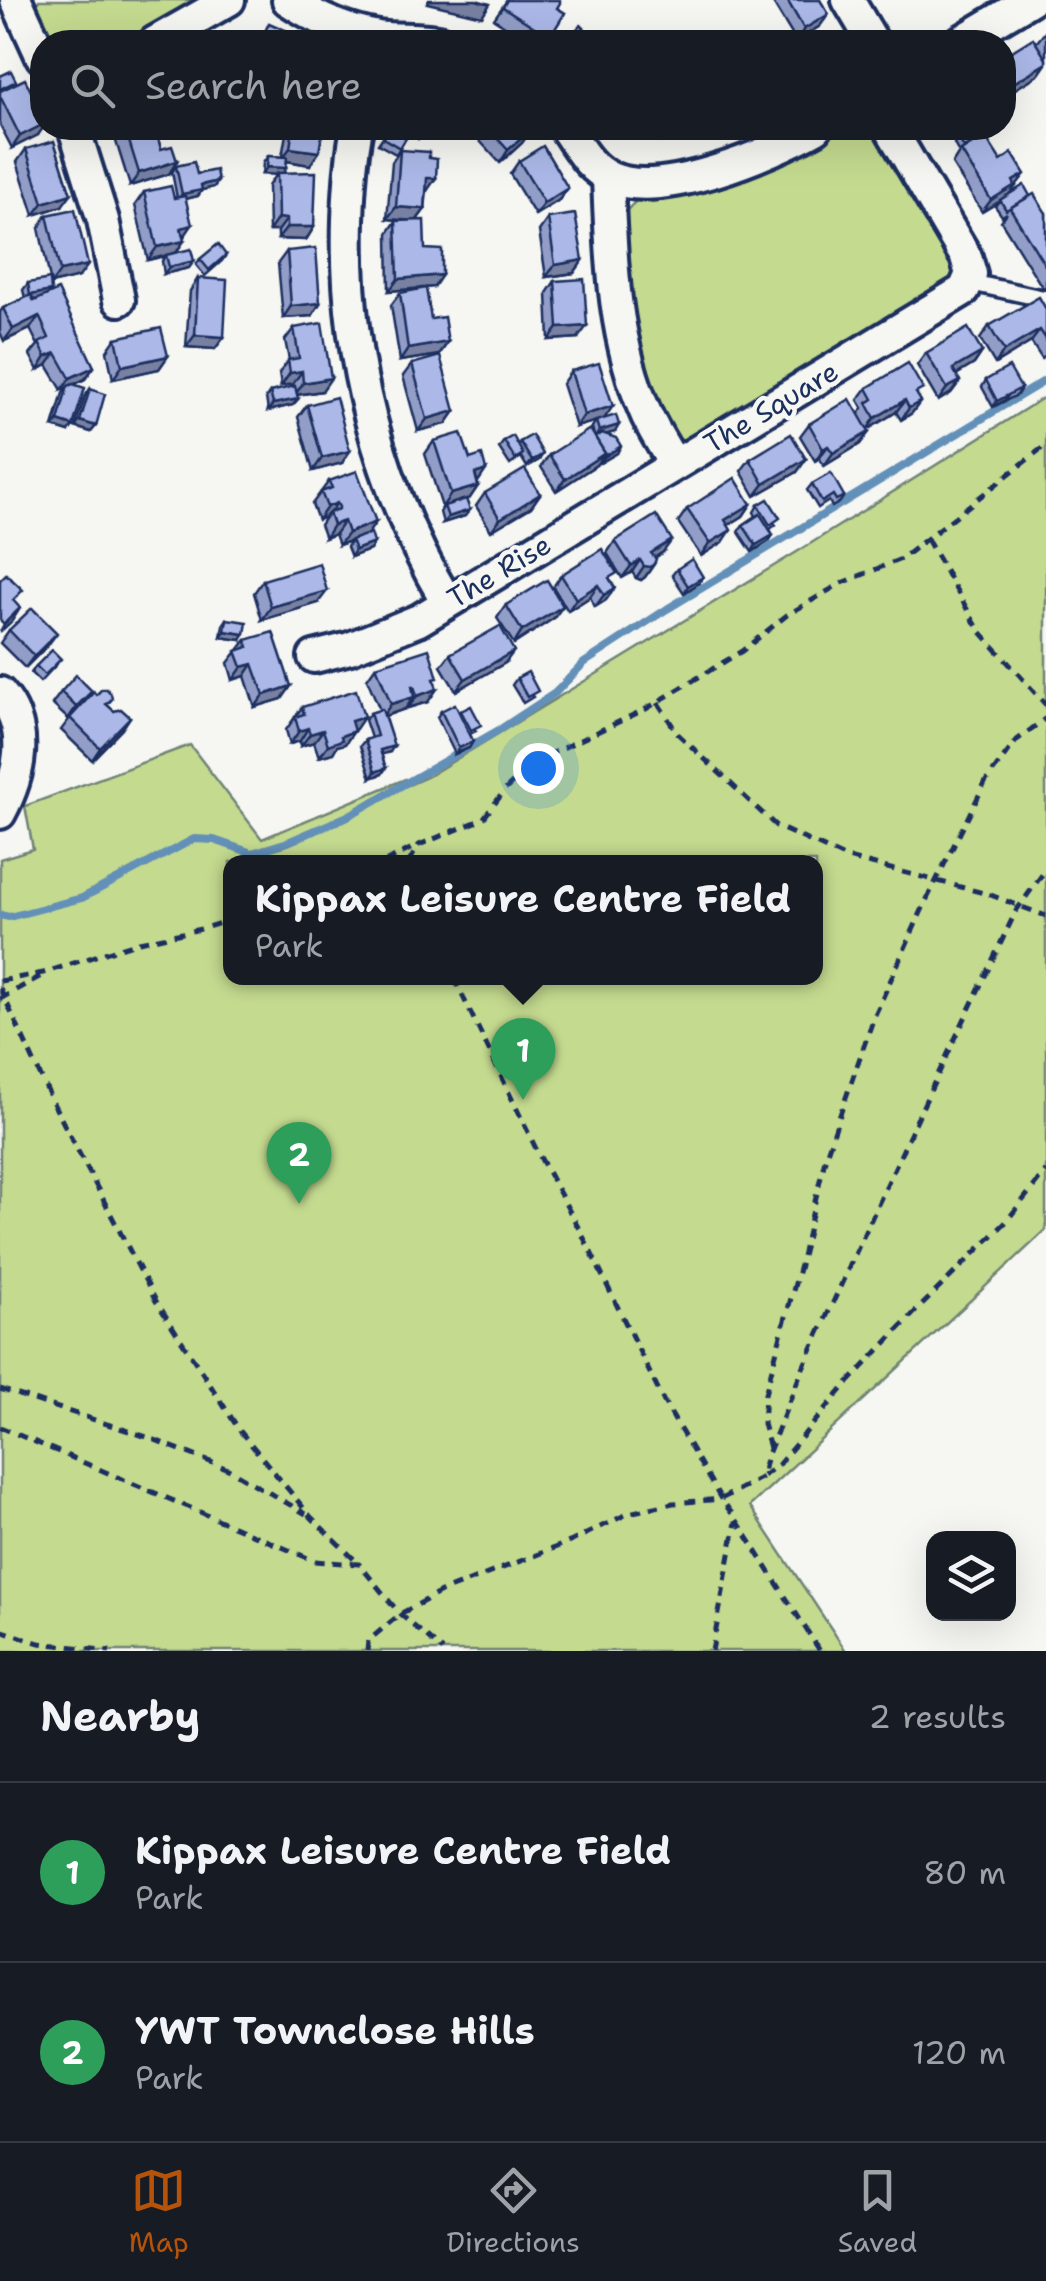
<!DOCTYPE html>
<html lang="en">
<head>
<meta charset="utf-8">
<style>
  body { margin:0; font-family:"Shantell Sans",sans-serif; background:#242831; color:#f1f3f6 }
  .controls { position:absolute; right:30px; bottom:30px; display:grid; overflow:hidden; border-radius:20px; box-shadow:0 10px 40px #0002 }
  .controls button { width:90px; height:90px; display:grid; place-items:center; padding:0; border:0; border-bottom:2px solid #363941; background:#171b24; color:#f1f3f6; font:50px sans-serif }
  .you { position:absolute; left:538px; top:768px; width:35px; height:35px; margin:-25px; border:8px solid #fff; border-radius:50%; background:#1a73e8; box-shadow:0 0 0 15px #1a73e833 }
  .badge { display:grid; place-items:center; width:65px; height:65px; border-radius:50%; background:#b45309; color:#fff; font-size:32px; font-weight:700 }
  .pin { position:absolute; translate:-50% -82px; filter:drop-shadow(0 2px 5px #0008) }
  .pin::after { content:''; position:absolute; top:52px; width:35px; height:30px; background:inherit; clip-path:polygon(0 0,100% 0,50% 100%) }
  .popup { position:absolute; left:223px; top:855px; width:600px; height:130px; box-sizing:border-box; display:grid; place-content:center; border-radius:20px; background:#171b24; filter:drop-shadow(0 2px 8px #0005); font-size:32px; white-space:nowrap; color:#9ea1a6 }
  .popup b { font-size:38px; color:#f1f3f6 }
  .popup::after { content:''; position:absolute; left:50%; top:100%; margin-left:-20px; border:20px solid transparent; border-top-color:#171b24 }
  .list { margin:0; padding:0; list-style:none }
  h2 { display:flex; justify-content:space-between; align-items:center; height:130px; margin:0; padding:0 40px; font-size:42px }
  h2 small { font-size:32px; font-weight:400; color:#9ea1a6 }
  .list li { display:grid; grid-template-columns:65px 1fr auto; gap:30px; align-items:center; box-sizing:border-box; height:180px; padding:0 40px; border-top:2px solid #363941 }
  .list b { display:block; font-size:38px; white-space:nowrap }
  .list p { margin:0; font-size:32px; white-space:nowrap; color:#9ea1a6 }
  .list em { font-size:32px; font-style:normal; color:#9ea1a6 }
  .icon { flex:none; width:55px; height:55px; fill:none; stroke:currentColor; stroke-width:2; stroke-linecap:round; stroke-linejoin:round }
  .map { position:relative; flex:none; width:1046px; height:1651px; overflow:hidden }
  .search { position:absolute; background:#171b24; box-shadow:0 10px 40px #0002; left:30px; right:30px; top:30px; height:110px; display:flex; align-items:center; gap:25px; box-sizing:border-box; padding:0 35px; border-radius:40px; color:#9ea1a6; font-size:38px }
  .sheet { height:490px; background:#171b24 }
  nav { display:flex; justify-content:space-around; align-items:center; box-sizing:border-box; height:140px; border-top:2px solid #363941; background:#171b24; font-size:28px; color:#9ea1a6 }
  nav a { display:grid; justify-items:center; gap:5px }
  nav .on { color:#b45309 }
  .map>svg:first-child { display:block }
  .green { fill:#c4da8f; stroke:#708476; stroke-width:2.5; fill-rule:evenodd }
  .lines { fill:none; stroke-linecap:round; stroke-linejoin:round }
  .stream { stroke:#6390b8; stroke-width:8 }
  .service-casing { stroke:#1b2f5e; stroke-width:22 }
  .minor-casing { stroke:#1b2f5e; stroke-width:38 }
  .path { stroke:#1b2f5e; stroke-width:5; stroke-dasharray:10 8; stroke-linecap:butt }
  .service { stroke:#f6f6f2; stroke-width:15 }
  .minor { stroke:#f6f6f2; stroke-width:30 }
  .wall { fill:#939ec8; stroke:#1b2f5e; stroke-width:2.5 }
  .shaded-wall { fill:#7881a2; stroke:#1b2f5e; stroke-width:2.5 }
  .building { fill:#abb8e8; stroke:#1b2f5e; stroke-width:2.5 }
  .labels { text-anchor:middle; stroke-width:9; stroke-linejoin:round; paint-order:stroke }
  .street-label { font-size:28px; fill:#1b2f5e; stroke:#f6f6f2 }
</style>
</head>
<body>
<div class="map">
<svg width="1046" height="1651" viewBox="0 0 1046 1651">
  <rect width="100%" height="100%" fill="#f6f6f2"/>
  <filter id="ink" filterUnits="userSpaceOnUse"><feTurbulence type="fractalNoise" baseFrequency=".01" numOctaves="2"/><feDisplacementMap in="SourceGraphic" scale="20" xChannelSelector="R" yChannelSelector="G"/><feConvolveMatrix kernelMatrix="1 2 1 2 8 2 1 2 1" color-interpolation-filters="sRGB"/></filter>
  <g filter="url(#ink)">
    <!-- green -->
    <g class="green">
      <path d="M 39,0 L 210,0 L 134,42 L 48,42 L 35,13 Z"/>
      <path d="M 837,128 L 876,128 L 957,262 L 959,278 L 691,443 L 676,439 L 657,409 L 630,326 L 623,214 L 638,199 L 651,193 L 784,157 Z"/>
      <path d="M 1046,396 L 1046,1230 L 750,1506 L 846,1651 L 0,1651 L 0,859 L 33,849 L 25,806 L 190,745 L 262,839 L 405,779 L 409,785 L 427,777 L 805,547 ZM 230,862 L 816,862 L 816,978 L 230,978 Z"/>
    </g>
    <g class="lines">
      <!-- stream -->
      <path class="stream" d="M 0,915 L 9,917 L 82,898 L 194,839 L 214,840 L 252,853 L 288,842 L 348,816 L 499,730 L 555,693 L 584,663 L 667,609 L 1046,380"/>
      <defs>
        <path id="service" d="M 968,282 L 1046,299"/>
        <g id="minor">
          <path d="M 16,0 L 42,57"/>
          <path d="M 288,0 C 315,18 345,31 378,37 C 399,40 421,37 442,42"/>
          <path d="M 848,0 L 873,42"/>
          <path d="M 155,42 L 229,0"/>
          <path d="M 960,42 L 1030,0"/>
          <path d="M 74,128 L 103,220 L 119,300"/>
          <path d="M 357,128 C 351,157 349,189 348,220 C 344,354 379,487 447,602"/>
          <path d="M 565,128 C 578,146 588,168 611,178 C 662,200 770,154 816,128"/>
          <path d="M 608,177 C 611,259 613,340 647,416 C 655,433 665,448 674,464"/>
          <path d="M 314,657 L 350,648 L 419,620 L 964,290 L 971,274 L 966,257 L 890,128"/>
          <path d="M 0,693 C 31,728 20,776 0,813"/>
        </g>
      </defs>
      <!-- service casing -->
      <use href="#service" class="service-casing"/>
      <!-- minor casing -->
      <use href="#minor" class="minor-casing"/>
      <!-- path -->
      <g class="path">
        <path d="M 927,539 L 979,630 L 1046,705"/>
        <path d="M 658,703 L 678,734 L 776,826 L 844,857 L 988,894 L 1046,916"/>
        <path d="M 386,862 L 416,846"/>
        <path d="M 409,862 L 419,845 L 483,819 L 505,790 L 535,761 L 646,709 L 742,651 L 787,615 L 840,584 L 901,559 L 1046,445"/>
        <path d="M 454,978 L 539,1155 L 585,1240 L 664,1402 L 721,1499 L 736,1519 L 820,1651"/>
        <path d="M 0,981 L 43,973 L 139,942 L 201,929 L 230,920"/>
        <path d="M 0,988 L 53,1103 L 156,1301 L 240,1431 L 311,1517 L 359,1564"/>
        <path d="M 0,999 L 41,976"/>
        <path d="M 0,1389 L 150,1438 L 228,1469 L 306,1514"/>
        <path d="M 0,1427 L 315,1561 L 359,1564 L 400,1614 L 443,1651"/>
        <path d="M 770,1448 L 763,1424 L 765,1394 L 800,1265 L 826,1155 L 874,1017 L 927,899 L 986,781 L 1017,740 L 1046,718"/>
        <path d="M 763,1476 L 778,1465 L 846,1385 L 916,1311 L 1005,1223 L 1046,1171"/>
        <path d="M 0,1630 L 39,1643 L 110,1651"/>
        <path d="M 367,1651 L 368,1641 L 400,1614 L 441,1592 L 572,1541 L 629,1513 L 673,1503 L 721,1499 L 762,1477 L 766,1459 L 802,1370 L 923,1106 L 1016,911 L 1046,869"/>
        <path d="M 712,1651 L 736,1522"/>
      </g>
      <!-- service -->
      <use href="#service" class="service"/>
      <!-- minor -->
      <use href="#minor" class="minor"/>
    </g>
    <!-- wall -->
    <g class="wall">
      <path d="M 507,0 L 557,8 L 565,13 L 546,42 L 530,42 L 494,19 Z"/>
      <path d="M 771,0 L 820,0 L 820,26 L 796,41 Z"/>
      <path d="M 1046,31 L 1046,64 L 1039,74 L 1010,92 L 1013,97 L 1004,110 L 1004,56 L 1036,43 Z"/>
      <path d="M 14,85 L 38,135 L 12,148 L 0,125 L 0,96 Z"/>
      <path d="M 116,128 L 155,128 L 161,149 L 177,161 L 169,174 L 130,186 L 113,132 Z"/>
      <path d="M 287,128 L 323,128 L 310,165 L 287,161 L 283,173 L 314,227 L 306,240 L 278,239 L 278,231 L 269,231 L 268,186 L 276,174 L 262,174 L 263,163 L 268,156 L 282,157 Z"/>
      <path d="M 389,128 L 406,138 L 396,154 L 378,144 Z"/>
      <path d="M 409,128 L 433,128 L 418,139 Z"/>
      <path d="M 468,128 L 528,128 L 531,130 L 522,143 L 500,163 Z"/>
      <path d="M 627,128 L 667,128 L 658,142 Z"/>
      <path d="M 686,128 L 711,128 L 689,136 Z"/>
      <path d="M 983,136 L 1016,186 L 1008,195 L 1030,196 L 1046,213 L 1046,288 L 1042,287 L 1001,221 L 1007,213 L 1002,216 L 995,206 L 998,202 L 982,212 L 952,164 L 959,153 L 954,144 L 958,137 Z"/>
      <path d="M 26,149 L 62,206 L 34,215 L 17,162 Z"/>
      <path d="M 400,150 L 427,191 L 425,209 L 417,220 L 434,287 L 389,291 L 388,233 L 396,221 L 405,221 L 387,219 L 392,162 Z"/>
      <path d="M 519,161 L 568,188 L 559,200 L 535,215 L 510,174 Z"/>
      <path d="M 176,166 L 218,181 L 214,187 L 202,190 L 198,196 L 186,199 L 183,237 L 176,252 L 194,261 L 189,268 L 164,274 L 162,261 L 165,256 L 148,260 L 135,205 L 144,192 L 177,198 L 172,172 Z"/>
      <path d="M 47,215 L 79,277 L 51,284 L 39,228 Z"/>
      <path d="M 548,218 L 583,260 L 574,273 L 546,277 L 539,231 Z"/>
      <path d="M 287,251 L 320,303 L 312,316 L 283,318 L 278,263 Z"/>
      <path d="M 226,255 L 222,261 L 205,276 L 196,265 L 200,259 Z"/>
      <path d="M 198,278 L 224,337 L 215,349 L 186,347 L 190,291 Z"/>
      <path d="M 555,281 L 578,338 L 549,340 L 547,293 Z"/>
      <path d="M 28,283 L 49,294 L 94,367 L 85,379 L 74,385 L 69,432 L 53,427 L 63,393 L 67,388 L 62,390 L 47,365 L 38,370 L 30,355 L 38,345 L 30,329 L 4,341 L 0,332 L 0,312 L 3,308 L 25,298 L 23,290 Z"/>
      <path d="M 400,293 L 431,319 L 448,342 L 439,355 L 400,361 L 391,305 Z"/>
      <path d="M 1046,309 L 1046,356 L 1042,359 L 1031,342 L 995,364 L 980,339 L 989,326 Z"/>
      <path d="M 294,328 L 322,391 L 297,395 L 298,399 L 293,405 L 268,411 L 266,398 L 270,392 L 293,387 L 293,384 L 281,386 L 279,373 L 289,360 L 285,340 Z"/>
      <path d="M 116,338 L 168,356 L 159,369 L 113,379 L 107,351 Z"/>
      <path d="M 982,352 L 974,364 L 956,375 L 960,381 L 951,393 L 938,401 L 917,365 L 926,353 Z"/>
      <path d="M 412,364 L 455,411 L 446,424 L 418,431 L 403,376 Z"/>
      <path d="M 571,371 L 615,432 L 606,434 L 617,453 L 600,463 L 599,462 L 596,465 L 556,491 L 541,467 L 549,455 L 594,436 L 592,427 L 596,421 L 576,427 L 562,384 Z"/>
      <path d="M 986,380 L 1021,388 L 1017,395 L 993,407 L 982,387 Z"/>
      <path d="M 867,388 L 918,397 L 912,413 L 901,420 L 896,412 L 867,430 L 869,432 L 860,444 L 824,466 L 819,458 L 815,461 L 800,436 L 809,424 L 859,414 L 863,408 L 858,400 Z"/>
      <path d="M 90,389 L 96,426 L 91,432 L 75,427 L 85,396 Z"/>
      <path d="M 307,405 L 342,463 L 313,471 L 298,417 Z"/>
      <path d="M 434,441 L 477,482 L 478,486 L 470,498 L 466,499 L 465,516 L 443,523 L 440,512 L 444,506 L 442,507 L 425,454 Z"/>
      <path d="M 504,441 L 518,445 L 520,442 L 539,460 L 527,467 L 521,457 L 510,465 L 499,448 Z"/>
      <path d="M 750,459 L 806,459 L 797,472 L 755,496 L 741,471 Z"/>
      <path d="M 329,481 L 376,522 L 367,534 L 370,550 L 351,557 L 347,547 L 351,541 L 339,545 L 335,534 L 325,538 L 320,525 L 326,516 L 318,520 L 312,504 Z"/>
      <path d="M 812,484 L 844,496 L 840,502 L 832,507 L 829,501 L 818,508 L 807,490 Z"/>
      <path d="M 485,493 L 540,494 L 531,507 L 491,531 L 476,506 Z"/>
      <path d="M 751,504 L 743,516 L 728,525 L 723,542 L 701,556 L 678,522 L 687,509 Z"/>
      <path d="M 758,505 L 776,525 L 770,529 L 773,535 L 769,541 L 752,552 L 738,531 L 743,525 L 756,516 L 754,512 Z"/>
      <path d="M 615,541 L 663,552 L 655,558 L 654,564 L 645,577 L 641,580 L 636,578 L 632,572 L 622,578 L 607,553 Z"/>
      <path d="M 677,569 L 699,583 L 684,593 L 672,575 Z"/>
      <path d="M 561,575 L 611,582 L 606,600 L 595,607 L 590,597 L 568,611 L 553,587 Z"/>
      <path d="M 263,580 L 318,603 L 262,620 L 254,593 Z"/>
      <path d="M 506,605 L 554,618 L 514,644 L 497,618 Z"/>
      <path d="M 227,619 L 241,640 L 221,637 L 223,625 Z"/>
      <path d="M 9,630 L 48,645 L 25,668 L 0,643 Z"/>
      <path d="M 246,640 L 291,686 L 282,699 L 255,707 L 245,676 L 233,680 L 228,663 Z"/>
      <path d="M 450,654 L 505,663 L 456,691 L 441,666 Z"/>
      <path d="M 56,665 L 40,682 L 31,673 L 36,666 Z"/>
      <path d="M 376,666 L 435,683 L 428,702 L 408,708 L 407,706 L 405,709 L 385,716 L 390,752 L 382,754 L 382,774 L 371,778 L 360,746 L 365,740 L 371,738 L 365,720 L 370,713 L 380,710 L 367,679 Z"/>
      <path d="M 517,678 L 533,697 L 523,703 L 512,685 Z"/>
      <path d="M 92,691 L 84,703 L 68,719 L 52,704 L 61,692 Z"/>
      <path d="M 96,695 L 112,699 L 107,705 L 114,711 L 130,717 L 122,729 L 92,760 L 61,730 L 70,718 Z"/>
      <path d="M 302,707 L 364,717 L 354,730 L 354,731 L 345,744 L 337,746 L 333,753 L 319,757 L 314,742 L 301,746 L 300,741 L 290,744 L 286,730 Z"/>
      <path d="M 441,711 L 460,713 L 461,711 L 476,731 L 470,734 L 473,741 L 469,748 L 455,754 L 437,717 Z"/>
    </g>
    <!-- shaded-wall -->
    <g class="shaded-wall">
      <path d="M 429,0 L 476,0 L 490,4 L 482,16 L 427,3 Z"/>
      <path d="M 829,14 L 820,26 L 796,41 L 804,29 Z"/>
      <path d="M 1046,63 L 1039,74 L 1004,96 L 1007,87 Z"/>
      <path d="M 42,125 L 43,128 L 38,135 L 12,148 L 20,136 Z"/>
      <path d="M 426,128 L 433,128 L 418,139 Z"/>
      <path d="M 694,128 L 711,128 L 689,136 Z"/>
      <path d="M 531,130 L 522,143 L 500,163 L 508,150 Z"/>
      <path d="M 290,148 L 319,152 L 310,165 L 281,160 Z"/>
      <path d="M 177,161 L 169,174 L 130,186 L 139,173 Z"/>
      <path d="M 267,167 L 286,168 L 282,175 L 262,174 Z"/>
      <path d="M 1025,174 L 1007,197 L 982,212 L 991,200 L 1013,181 Z"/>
      <path d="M 427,178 L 436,178 L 427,191 L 418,190 Z"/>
      <path d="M 218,181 L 214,187 L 202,190 L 198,196 L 177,201 L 182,194 L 201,185 Z"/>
      <path d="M 568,188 L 559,200 L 535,215 L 544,203 Z"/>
      <path d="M 71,194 L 62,206 L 34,215 L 43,203 Z"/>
      <path d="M 396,207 L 425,209 L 416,221 L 387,219 Z"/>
      <path d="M 278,218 L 287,219 L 278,231 L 269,231 Z"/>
      <path d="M 192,225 L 184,237 L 181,228 Z"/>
      <path d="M 287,227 L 314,227 L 306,240 L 278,239 Z"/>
      <path d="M 184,241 L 176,253 L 148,260 L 157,247 Z"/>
      <path d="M 583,260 L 574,273 L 546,277 L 555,265 Z"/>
      <path d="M 194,261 L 189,268 L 164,274 L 169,267 Z"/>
      <path d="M 88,265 L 79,277 L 51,284 L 60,271 Z"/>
      <path d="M 442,275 L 434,287 L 389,291 L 398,279 Z"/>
      <path d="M 51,291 L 47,298 L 26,301 L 30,295 Z"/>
      <path d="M 320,303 L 312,316 L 283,318 L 291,306 Z"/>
      <path d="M 39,316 L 30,329 L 4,341 L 13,329 Z"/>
      <path d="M 587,326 L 578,338 L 549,340 L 558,328 Z"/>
      <path d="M 1040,330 L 1031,342 L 995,364 L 1004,351 Z"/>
      <path d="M 195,335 L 224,337 L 215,349 L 186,347 Z"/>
      <path d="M 448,342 L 439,355 L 400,361 L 408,349 Z"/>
      <path d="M 982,352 L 974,364 L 944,382 L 953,369 Z"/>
      <path d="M 56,353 L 47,365 L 38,370 L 46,357 Z"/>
      <path d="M 168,356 L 159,369 L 113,379 L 122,366 Z"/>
      <path d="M 94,367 L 85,379 L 62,390 L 70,378 Z"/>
      <path d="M 302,371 L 293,384 L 281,386 L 290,373 Z"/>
      <path d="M 331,378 L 322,391 L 295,395 L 303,383 Z"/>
      <path d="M 960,381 L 951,393 L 938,401 L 947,388 Z"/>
      <path d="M 1009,394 L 1005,400 L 993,407 L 997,401 Z"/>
      <path d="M 298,399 L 293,405 L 268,411 L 273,404 Z"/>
      <path d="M 905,400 L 896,412 L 867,430 L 875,418 Z"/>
      <path d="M 921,401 L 912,413 L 901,420 L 909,408 Z"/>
      <path d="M 613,406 L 604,419 L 576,427 L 584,415 Z"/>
      <path d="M 455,411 L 446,424 L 418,431 L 427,419 Z"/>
      <path d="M 58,421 L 73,426 L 69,432 L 53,427 Z"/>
      <path d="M 80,421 L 96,426 L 91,432 L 75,427 Z"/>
      <path d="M 619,425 L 615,432 L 595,438 L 599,431 Z"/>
      <path d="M 869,432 L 860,444 L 824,466 L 833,453 Z"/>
      <path d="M 621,446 L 617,453 L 600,463 L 604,457 Z"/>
      <path d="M 828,446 L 819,458 L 815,461 L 823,449 Z"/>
      <path d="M 350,451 L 342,463 L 313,471 L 322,458 Z"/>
      <path d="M 605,453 L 596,465 L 556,491 L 565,479 Z"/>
      <path d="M 543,454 L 539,460 L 527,467 L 532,461 Z"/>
      <path d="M 806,459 L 797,472 L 755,496 L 764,484 Z"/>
      <path d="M 486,470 L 478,482 L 475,474 Z"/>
      <path d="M 478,486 L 470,498 L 442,507 L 451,494 Z"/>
      <path d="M 540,494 L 531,507 L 491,531 L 500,519 Z"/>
      <path d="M 337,503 L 329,514 L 329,513 L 326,516 L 318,520 L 327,507 Z"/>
      <path d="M 751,504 L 743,516 L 716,533 L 725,520 Z"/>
      <path d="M 470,510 L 465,516 L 443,523 L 448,517 Z"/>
      <path d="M 344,521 L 335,534 L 325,538 L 333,525 Z"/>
      <path d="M 376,522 L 367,535 L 339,545 L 348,533 Z"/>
      <path d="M 731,530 L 723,542 L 701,556 L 710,543 Z"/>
      <path d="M 773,535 L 769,541 L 752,552 L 756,545 Z"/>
      <path d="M 672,540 L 663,552 L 643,565 L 651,553 Z"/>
      <path d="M 374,543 L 370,550 L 351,557 L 355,550 Z"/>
      <path d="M 640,560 L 632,572 L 622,578 L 631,566 Z"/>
      <path d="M 654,564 L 645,577 L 641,580 L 636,578 L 644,566 Z"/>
      <path d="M 703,577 L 699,583 L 684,593 L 688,586 Z"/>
      <path d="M 598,585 L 590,597 L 568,611 L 576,599 Z"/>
      <path d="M 615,588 L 606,600 L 595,607 L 604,595 Z"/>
      <path d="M 327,591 L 318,603 L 262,620 L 271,607 Z"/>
      <path d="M 563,606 L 554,618 L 514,644 L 522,631 Z"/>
      <path d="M 20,608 L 12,621 L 0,632 L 4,624 Z"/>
      <path d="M 225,631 L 245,634 L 241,640 L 221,637 Z"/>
      <path d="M 57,633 L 48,645 L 25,668 L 34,656 Z"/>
      <path d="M 514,651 L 505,663 L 456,691 L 465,679 Z"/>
      <path d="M 253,664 L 245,676 L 233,680 L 242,667 Z"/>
      <path d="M 291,686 L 282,699 L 255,707 L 264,695 Z"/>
      <path d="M 437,689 L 428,702 L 408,708 L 417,696 Z"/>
      <path d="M 92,691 L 84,703 L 68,719 L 76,707 Z"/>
      <path d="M 414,697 L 405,709 L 382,717 L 391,704 Z"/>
      <path d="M 130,717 L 122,729 L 92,760 L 100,748 Z"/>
      <path d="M 364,717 L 356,729 L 342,733 L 351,721 Z"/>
      <path d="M 308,728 L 300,741 L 290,744 L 299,731 Z"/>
      <path d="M 323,730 L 314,742 L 301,746 L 310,734 Z"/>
      <path d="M 354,731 L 345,744 L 337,746 L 333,753 L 319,757 L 328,745 L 341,736 Z"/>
      <path d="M 473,741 L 469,748 L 455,754 L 459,748 Z"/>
      <path d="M 394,746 L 390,752 L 376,756 L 380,750 Z"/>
      <path d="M 386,768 L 382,774 L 371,778 L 375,772 Z"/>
    </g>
    <!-- building -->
    <g class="building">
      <path d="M 507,0 L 560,0 L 560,3 L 557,8 L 565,13 L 550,37 L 503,7 Z"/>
      <path d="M 787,0 L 820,0 L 829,14 L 804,29 Z"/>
      <path d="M 269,23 L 313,42 L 260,42 Z"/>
      <path d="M 581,25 L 598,42 L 563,42 Z"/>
      <path d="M 1033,38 L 1046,59 L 1046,63 L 1007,87 L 1013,97 L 1004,103 L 1004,56 Z"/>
      <path d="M 11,71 L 16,81 L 0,89 L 0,76 Z"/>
      <path d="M 25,79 L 42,114 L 42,125 L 20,136 L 0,96 L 0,91 Z"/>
      <path d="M 125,128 L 155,128 L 161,149 L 172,146 L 177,161 L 139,173 Z"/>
      <path d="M 293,128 L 323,128 L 319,152 L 290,148 Z"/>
      <path d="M 389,128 L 406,138 L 400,148 L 383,138 Z"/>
      <path d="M 488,128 L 528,128 L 531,130 L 508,150 Z"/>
      <path d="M 975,128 L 978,128 L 983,136 L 964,148 L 958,137 Z"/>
      <path d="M 985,136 L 1001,161 L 1012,153 L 1025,174 L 1013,181 L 1015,185 L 991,200 L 961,151 Z"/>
      <path d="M 54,141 L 71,194 L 43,203 L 26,149 Z"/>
      <path d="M 543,146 L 568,188 L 544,203 L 519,161 Z"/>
      <path d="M 400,150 L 429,152 L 429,158 L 437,159 L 436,178 L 427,178 L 425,209 L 396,207 Z"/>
      <path d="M 268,156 L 287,157 L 286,168 L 267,167 Z"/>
      <path d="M 194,162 L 197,174 L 216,170 L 218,181 L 201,185 L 202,190 L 182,194 L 176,166 Z"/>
      <path d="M 316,172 L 314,227 L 287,227 L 287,219 L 278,218 L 277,173 Z"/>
      <path d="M 1024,185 L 1030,196 L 1006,210 L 1000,200 Z"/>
      <path d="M 171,186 L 174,198 L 185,196 L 192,225 L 181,228 L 184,241 L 157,247 L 144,192 Z"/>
      <path d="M 1034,194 L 1046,213 L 1046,267 L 1010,208 Z"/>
      <path d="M 75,209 L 88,265 L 60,271 L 47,215 Z"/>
      <path d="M 575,214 L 583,260 L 555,265 L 548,218 Z"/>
      <path d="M 424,220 L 425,249 L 442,250 L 442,275 L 398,279 L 396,221 Z"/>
      <path d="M 218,244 L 226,255 L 209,270 L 200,259 Z"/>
      <path d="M 316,248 L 320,303 L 291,306 L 287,251 Z"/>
      <path d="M 191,249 L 194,261 L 169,267 L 166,255 Z"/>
      <path d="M 198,278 L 227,280 L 224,337 L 195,335 Z"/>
      <path d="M 50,279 L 51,291 L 30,295 L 28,283 Z"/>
      <path d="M 584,279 L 587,326 L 558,328 L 555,281 Z"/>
      <path d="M 426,288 L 431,319 L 444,317 L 448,342 L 408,349 L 400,293 Z"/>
      <path d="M 58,290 L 94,367 L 70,378 L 56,353 L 46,357 L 39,343 L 49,338 L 39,316 L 13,329 L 3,308 L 31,295 L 34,301 Z"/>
      <path d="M 1039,297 L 1046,309 L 1046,339 L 1040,330 L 1004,351 L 989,326 Z"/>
      <path d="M 322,323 L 331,378 L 303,383 L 302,371 L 290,373 L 288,360 L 299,358 L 294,328 Z"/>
      <path d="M 161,328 L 168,356 L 122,366 L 116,338 Z"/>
      <path d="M 968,328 L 982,352 L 953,369 L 960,381 L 947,388 L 926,353 Z"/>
      <path d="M 440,356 L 455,411 L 427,419 L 412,364 Z"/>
      <path d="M 599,363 L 613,406 L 584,415 L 571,371 Z"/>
      <path d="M 908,363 L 923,389 L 916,393 L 921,401 L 909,408 L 905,400 L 875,418 L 867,403 L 873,399 L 867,388 Z"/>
      <path d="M 1009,367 L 1021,388 L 997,401 L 986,380 Z"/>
      <path d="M 73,384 L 85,388 L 73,426 L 58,421 L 68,386 Z"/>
      <path d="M 295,386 L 298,399 L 273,404 L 270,392 Z"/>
      <path d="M 90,389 L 105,394 L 96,426 L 80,421 Z"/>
      <path d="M 336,397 L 350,451 L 322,458 L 307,405 Z"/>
      <path d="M 850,399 L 869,432 L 833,453 L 828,446 L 823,449 L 809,424 Z"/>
      <path d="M 616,415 L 619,425 L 599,431 L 596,421 Z"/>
      <path d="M 590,429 L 605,453 L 565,479 L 549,455 Z"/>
      <path d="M 461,433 L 470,459 L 482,455 L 486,470 L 475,474 L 478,486 L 451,494 L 434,441 Z"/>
      <path d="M 602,433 L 616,438 L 621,446 L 604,457 L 603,456 L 605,453 L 595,437 Z"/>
      <path d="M 791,434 L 806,459 L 764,484 L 750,459 Z"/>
      <path d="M 532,435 L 543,454 L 532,461 L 520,442 Z"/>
      <path d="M 513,436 L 523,454 L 515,459 L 504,441 Z"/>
      <path d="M 525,469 L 540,494 L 500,519 L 485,493 Z"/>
      <path d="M 357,471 L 376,522 L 348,533 L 344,521 L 333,525 L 329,513 L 339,509 L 339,507 L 337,503 L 327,507 L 321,492 L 332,488 L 329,481 Z"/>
      <path d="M 831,473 L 844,496 L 836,500 L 833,495 L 822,502 L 812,484 Z"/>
      <path d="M 735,478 L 751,504 L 725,520 L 731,530 L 710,543 L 687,509 Z"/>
      <path d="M 466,499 L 470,510 L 448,517 L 444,506 Z"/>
      <path d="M 768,499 L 780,518 L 770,525 L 758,505 Z"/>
      <path d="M 760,514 L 773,535 L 756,545 L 743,525 Z"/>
      <path d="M 656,515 L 672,540 L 651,553 L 656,559 L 654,564 L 650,567 L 644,566 L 640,560 L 631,566 L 615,541 Z"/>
      <path d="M 371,533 L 374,543 L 355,550 L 351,540 Z"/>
      <path d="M 602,549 L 617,573 L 609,578 L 615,588 L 604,595 L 598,585 L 576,599 L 561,575 Z"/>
      <path d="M 692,559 L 703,577 L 688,586 L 677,569 Z"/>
      <path d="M 319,563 L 327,591 L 271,607 L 263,580 Z"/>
      <path d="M 6,574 L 23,590 L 13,600 L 20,608 L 4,624 L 0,620 L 0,580 Z"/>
      <path d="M 547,580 L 563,606 L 522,631 L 506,605 Z"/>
      <path d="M 32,608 L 57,633 L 34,656 L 9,630 Z"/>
      <path d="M 227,619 L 247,622 L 245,634 L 225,631 Z"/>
      <path d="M 500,626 L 514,651 L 465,679 L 450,654 Z"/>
      <path d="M 273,632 L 291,686 L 264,695 L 253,664 L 242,667 L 236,651 L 248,647 L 246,640 Z"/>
      <path d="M 429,649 L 438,678 L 434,679 L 437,689 L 417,696 L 414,686 L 412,686 L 414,697 L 391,704 L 376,666 Z"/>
      <path d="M 52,650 L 61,659 L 45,675 L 36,666 Z"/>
      <path d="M 528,672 L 538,691 L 527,697 L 517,678 Z"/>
      <path d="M 76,675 L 92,691 L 76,707 L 61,692 Z"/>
      <path d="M 102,689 L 107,689 L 111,694 L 112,699 L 106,704 L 114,711 L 121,709 L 130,717 L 100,748 L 70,718 L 94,692 L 96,695 Z"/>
      <path d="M 356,690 L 364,717 L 351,721 L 354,731 L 341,736 L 342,740 L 328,745 L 323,730 L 310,734 L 308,728 L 299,731 L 295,717 L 304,714 L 302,707 Z"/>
      <path d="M 455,704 L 473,741 L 459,748 L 441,711 Z"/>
      <path d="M 471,706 L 481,725 L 471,730 L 461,711 Z"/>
      <path d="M 382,709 L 394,746 L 380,750 L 386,768 L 375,772 L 365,740 L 377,736 L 370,713 Z"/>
    </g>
  </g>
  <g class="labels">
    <!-- street labels -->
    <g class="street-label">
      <text transform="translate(771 407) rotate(-31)" y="10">The Square</text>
      <text transform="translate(499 571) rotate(-31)" y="10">The Rise</text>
    </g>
  </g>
</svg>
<div class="controls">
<button><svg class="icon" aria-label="layers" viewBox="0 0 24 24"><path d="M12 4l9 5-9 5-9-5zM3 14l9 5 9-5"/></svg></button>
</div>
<div class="you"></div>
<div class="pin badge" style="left:523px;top:1100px;background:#2e9e5b">1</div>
<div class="popup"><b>Kippax Leisure Centre Field</b>Park</div>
<div class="pin badge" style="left:299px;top:1204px;background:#2e9e5b">2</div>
<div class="search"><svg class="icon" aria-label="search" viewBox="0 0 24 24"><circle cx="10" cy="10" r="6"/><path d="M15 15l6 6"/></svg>Search here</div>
</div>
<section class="sheet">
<h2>Nearby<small>2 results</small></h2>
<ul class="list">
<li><span class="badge" style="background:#2e9e5b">1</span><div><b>Kippax Leisure Centre Field</b><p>Park</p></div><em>80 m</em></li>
<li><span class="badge" style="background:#2e9e5b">2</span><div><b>YWT Townclose Hills</b><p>Park</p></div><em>120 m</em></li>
</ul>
</section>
<nav>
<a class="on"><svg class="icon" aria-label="map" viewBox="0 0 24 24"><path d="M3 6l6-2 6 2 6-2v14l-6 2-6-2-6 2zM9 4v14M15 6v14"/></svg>Map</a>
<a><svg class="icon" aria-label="directions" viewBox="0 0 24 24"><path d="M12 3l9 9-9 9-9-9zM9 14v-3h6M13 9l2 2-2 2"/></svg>Directions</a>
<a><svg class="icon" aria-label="saved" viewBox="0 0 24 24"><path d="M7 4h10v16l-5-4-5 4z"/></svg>Saved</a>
</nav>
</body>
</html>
